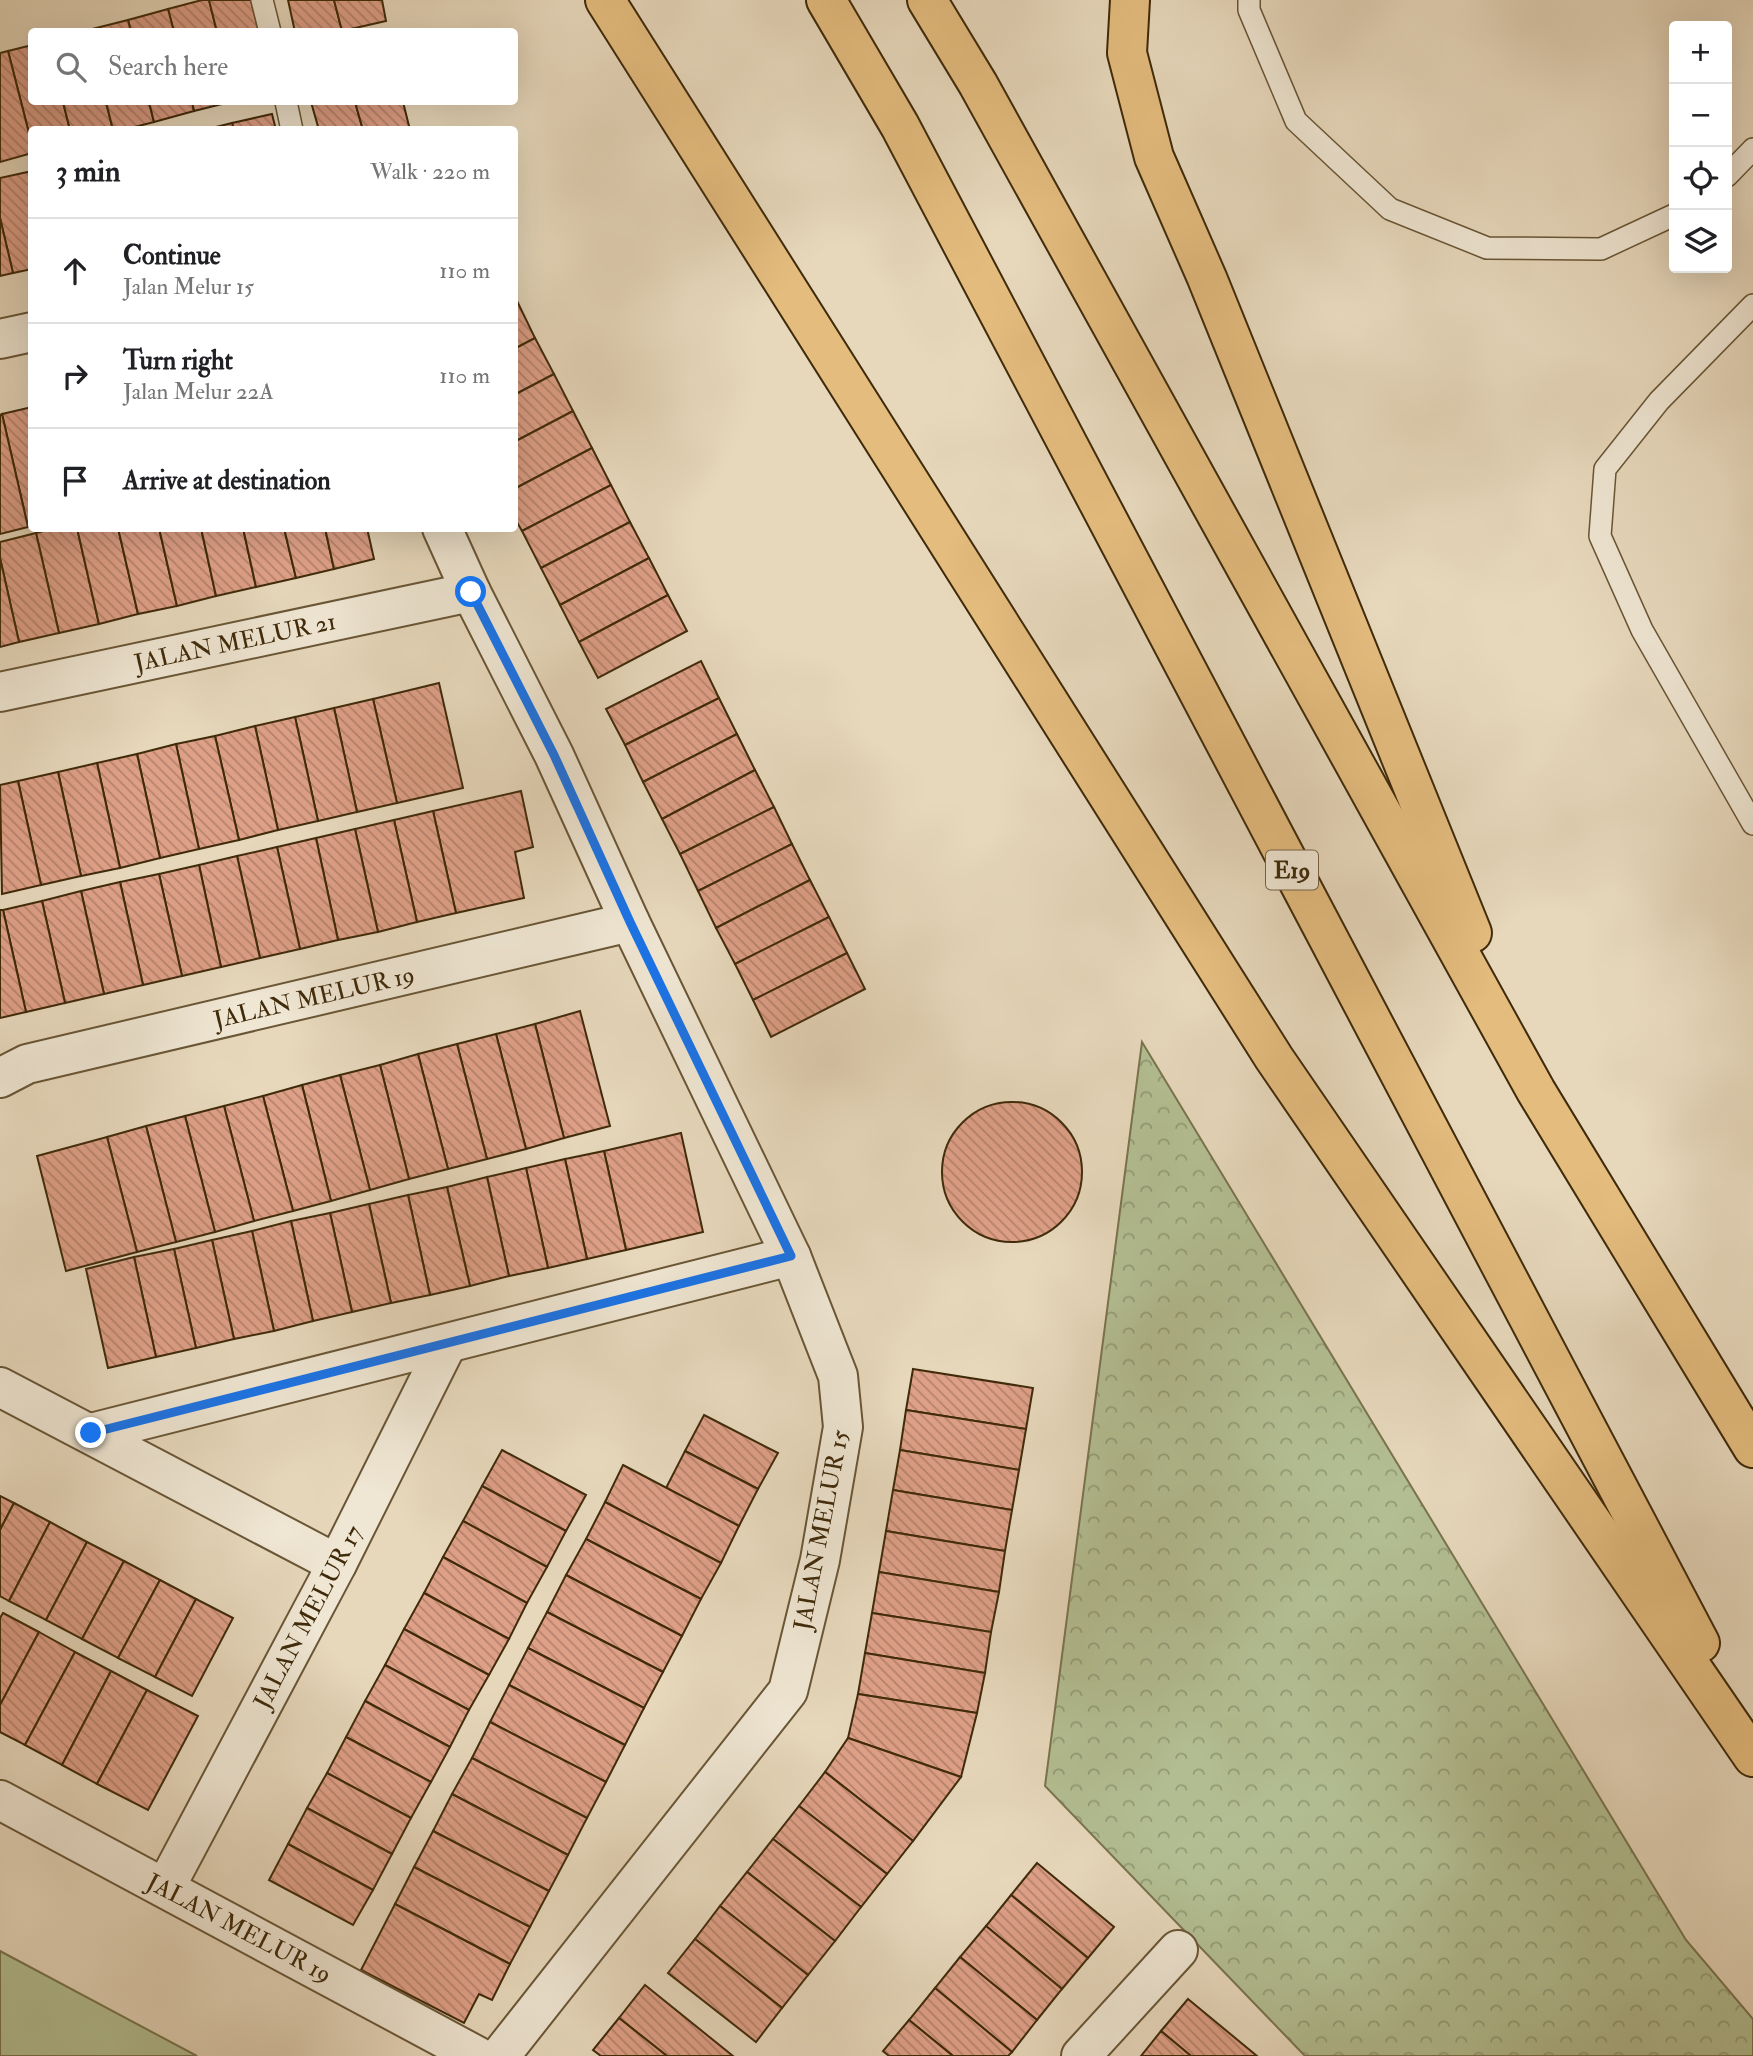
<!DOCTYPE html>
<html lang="en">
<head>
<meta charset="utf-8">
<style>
  body { margin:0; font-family:"IM FELL Double Pica",serif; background:#f6f6f6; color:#202124 }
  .controls { position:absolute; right:21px; top:21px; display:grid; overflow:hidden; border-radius:7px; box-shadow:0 7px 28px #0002 }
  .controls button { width:63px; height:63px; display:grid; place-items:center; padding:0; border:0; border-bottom:2px solid #e0e0e0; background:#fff; color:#202124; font:35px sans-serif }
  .stop { position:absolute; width:21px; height:21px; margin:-16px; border:5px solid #1a73e8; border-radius:50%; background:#fff }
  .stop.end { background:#1a73e8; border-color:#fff; box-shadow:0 2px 7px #0008 }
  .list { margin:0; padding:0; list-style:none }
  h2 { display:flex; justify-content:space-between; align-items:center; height:91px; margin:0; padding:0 28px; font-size:30px }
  h2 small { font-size:23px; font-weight:400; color:#757577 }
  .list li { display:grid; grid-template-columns:46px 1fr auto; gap:21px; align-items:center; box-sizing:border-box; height:105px; padding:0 28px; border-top:2px solid #e0e0e0 }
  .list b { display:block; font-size:26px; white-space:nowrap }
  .list p { margin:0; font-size:23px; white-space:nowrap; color:#757577 }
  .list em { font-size:23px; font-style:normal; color:#757577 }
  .icon { flex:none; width:38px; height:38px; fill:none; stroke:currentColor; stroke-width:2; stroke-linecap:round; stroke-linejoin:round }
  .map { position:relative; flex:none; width:1753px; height:2056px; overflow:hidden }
  .search { position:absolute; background:#fff; box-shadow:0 7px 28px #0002; left:28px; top:28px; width:490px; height:77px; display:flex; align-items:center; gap:18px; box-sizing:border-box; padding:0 24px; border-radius:7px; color:#757577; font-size:26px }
  .panel { position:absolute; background:#fff; box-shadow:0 7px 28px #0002; left:28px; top:126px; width:490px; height:406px; border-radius:7px }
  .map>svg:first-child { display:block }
  .forest { fill:url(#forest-crowns); stroke:#79744e; stroke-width:2 }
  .park { fill:#b3bf93; stroke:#79744e; stroke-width:2 }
  .building { fill:url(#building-back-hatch); stroke:#3f2a0a; stroke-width:2 }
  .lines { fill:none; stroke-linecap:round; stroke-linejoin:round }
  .service-casing { stroke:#695636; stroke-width:24 }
  .minor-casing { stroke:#695636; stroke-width:42 }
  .motorway-casing { stroke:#3f2a0a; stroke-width:42 }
  .service { stroke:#efe6d3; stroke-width:21 }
  .minor { stroke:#efe6d3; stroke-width:38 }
  .motorway { stroke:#e4bc7e; stroke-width:38 }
  .route { stroke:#1a73e8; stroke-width:9 }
  .labels { text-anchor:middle; stroke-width:5; stroke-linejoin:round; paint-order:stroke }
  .shield { fill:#efe6d3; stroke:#746246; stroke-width:2 }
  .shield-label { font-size:23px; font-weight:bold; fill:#3f2a0a }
  .street-label { font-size:24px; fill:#3f2a0a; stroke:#efe6d3 }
</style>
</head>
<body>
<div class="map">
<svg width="1753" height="2056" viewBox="0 0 1753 2056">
  <defs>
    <pattern id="forest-crowns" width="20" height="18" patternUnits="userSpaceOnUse" patternTransform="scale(1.75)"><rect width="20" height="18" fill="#b3bf93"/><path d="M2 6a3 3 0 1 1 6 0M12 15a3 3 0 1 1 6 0" fill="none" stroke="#939b76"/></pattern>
    <pattern id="building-back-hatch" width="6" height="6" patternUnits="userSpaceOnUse" patternTransform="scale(1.75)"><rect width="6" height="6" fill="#dfa088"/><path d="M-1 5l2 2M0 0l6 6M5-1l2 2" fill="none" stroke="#b6836d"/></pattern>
  </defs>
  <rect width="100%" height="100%" fill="#e7d8bc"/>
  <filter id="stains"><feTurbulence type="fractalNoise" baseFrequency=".00286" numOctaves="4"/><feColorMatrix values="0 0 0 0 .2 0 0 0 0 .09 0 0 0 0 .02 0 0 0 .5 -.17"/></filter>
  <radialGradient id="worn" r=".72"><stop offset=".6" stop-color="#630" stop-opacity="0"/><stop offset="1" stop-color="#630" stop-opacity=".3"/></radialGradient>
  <!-- forest -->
  <path class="forest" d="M 1142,1042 L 1686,1940 L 1753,2019 L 1753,2056 L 1305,2056 L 1045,1786 Z"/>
  <!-- park -->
  <path class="park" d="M 0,1951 L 197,2056 L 0,2056 Z"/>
  <!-- building -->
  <g class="building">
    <path d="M 202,0 L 209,0 L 217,32 L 174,32 L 168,9 Z"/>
    <path d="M 209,0 L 251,0 L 259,32 L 217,32 Z"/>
    <path d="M 288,0 L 334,0 L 342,31 L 295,32 Z"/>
    <path d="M 334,0 L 382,0 L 386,21 L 342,31 Z"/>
    <path d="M 168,9 L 174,32 L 131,32 L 128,20 Z"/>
    <path d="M 128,20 L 131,32 L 88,32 L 88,30 Z"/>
    <path d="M 32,45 L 32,102 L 63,102 L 70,130 L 32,130 L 32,145 L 8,51 Z"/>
    <path d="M 8,51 L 32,145 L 32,153 L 0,162 L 0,53 Z"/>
    <path d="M 63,102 L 106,102 L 113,130 L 70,130 Z"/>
    <path d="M 106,102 L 149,102 L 154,122 L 123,130 L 113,130 Z"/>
    <path d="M 149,102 L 192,102 L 194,111 L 154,122 Z"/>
    <path d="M 192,102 L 230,102 L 194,111 Z"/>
    <path d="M 311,102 L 355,102 L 363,130 L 319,130 Z"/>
    <path d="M 355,102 L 403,102 L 410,130 L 363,130 Z"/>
    <path d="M 272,114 L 276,130 L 234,130 L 232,123 Z"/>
    <path d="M 232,123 L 234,130 L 204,130 Z"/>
    <path d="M 32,171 L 32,269 L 13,273 L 0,218 L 0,178 Z"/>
    <path d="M 0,218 L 13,273 L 0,276 Z"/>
    <path d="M 517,301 L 535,338 L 514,349 L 514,302 Z"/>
    <path d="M 535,338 L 554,374 L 514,395 L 514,349 Z"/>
    <path d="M 554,374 L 573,411 L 514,442 L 514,395 Z"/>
    <path d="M 32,407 L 32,526 L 28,527 L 2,414 Z"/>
    <path d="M 573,411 L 592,448 L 514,489 L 514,442 Z"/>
    <path d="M 2,414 L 28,527 L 0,534 L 0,415 Z"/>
    <path d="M 592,448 L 611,485 L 522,531 L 514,517 L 514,489 Z"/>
    <path d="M 611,485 L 630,522 L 541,568 L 522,531 Z"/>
    <path d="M 630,522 L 649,558 L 560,605 L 541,568 Z"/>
    <path d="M 55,528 L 77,528 L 99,624 L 59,633 L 36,533 Z"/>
    <path d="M 77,528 L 118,528 L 138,614 L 99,624 Z"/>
    <path d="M 118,528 L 159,528 L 177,606 L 138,614 Z"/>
    <path d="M 159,528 L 201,528 L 216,596 L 177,606 Z"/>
    <path d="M 201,528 L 243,528 L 256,587 L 216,596 Z"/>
    <path d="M 243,528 L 284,528 L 296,578 L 256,587 Z"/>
    <path d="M 284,528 L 325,528 L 334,569 L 296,578 Z"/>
    <path d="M 325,528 L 367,528 L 374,559 L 334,569 Z"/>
    <path d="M 36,533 L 59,633 L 19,642 L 0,558 L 0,542 Z"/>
    <path d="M 0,558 L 19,642 L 0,647 Z"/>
    <path d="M 649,558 L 668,595 L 579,642 L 560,605 Z"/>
    <path d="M 668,595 L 687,631 L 598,678 L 579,642 Z"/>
    <path d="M 701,661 L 719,698 L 625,745 L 606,709 Z"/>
    <path d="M 439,683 L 463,788 L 397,803 L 373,699 Z"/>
    <path d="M 719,698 L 737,734 L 643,782 L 625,745 Z"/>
    <path d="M 373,699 L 397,803 L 357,812 L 334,708 Z"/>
    <path d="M 334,708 L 357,812 L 318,821 L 295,717 Z"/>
    <path d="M 295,717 L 318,821 L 278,830 L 255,726 Z"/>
    <path d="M 255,726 L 278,830 L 239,840 L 215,736 Z"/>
    <path d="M 737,734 L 755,770 L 662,819 L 643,782 Z"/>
    <path d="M 215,736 L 239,840 L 199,849 L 176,744 Z"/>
    <path d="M 176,744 L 199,849 L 160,858 L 137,754 Z"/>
    <path d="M 137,754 L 160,858 L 120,868 L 97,763 Z"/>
    <path d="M 97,763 L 120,868 L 81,876 L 58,772 Z"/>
    <path d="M 755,770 L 774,807 L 680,854 L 662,819 Z"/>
    <path d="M 58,772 L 81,876 L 41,885 L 18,781 Z"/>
    <path d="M 18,781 L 41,885 L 2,894 L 0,785 Z"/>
    <path d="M 521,791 L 533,847 L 515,852 L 524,898 L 456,913 L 433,811 Z"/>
    <path d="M 774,807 L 792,844 L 698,891 L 680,854 Z"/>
    <path d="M 433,811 L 456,913 L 417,922 L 394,820 Z"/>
    <path d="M 394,820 L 417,922 L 378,932 L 355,829 Z"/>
    <path d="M 355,829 L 378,932 L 338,940 L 316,838 Z"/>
    <path d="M 316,838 L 338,940 L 300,949 L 277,847 Z"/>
    <path d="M 792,844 L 810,880 L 716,928 L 698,891 Z"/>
    <path d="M 277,847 L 300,949 L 260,958 L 237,856 Z"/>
    <path d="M 237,856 L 260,958 L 221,967 L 199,865 Z"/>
    <path d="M 199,865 L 221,967 L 182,976 L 159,874 Z"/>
    <path d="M 159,874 L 182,976 L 143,985 L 120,882 Z"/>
    <path d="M 810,880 L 829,917 L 735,964 L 716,928 Z"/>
    <path d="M 120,882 L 143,985 L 104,994 L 81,891 Z"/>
    <path d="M 81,891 L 104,994 L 65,1003 L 42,901 Z"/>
    <path d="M 42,901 L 65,1003 L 26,1012 L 3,910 Z"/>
    <path d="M 0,910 L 3,910 L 26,1012 L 0,1018 Z"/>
    <path d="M 829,917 L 847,953 L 753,1000 L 735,964 Z"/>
    <path d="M 847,953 L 865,989 L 771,1037 L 753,1000 Z"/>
    <path d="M 580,1011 L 610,1126 L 564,1138 L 535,1024 Z"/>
    <path d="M 535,1024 L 564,1138 L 526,1149 L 496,1034 Z"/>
    <path d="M 496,1034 L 526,1149 L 487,1159 L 457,1044 Z"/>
    <path d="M 457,1044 L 487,1159 L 448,1169 L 418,1054 Z"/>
    <path d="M 418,1054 L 448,1169 L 409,1179 L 380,1065 Z"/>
    <path d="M 380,1065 L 409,1179 L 370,1190 L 340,1075 Z"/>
    <path d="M 340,1075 L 370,1190 L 331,1201 L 302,1085 Z"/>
    <path d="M 302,1085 L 331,1201 L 293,1211 L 263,1096 Z"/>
    <path d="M 263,1096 L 293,1211 L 254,1221 L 224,1106 Z"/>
    <circle cx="1012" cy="1172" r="70"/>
    <path d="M 224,1106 L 254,1221 L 215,1232 L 185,1116 Z"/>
    <path d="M 185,1116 L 215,1232 L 176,1242 L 146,1126 Z"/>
    <path d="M 146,1126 L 176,1242 L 137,1252 L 107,1137 Z"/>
    <path d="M 681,1133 L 703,1232 L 626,1250 L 604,1151 Z"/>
    <path d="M 107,1137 L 137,1252 L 66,1271 L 37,1156 Z"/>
    <path d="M 604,1151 L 626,1250 L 587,1259 L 565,1159 Z"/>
    <path d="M 565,1159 L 587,1259 L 548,1268 L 526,1168 Z"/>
    <path d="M 526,1168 L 548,1268 L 509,1276 L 487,1177 Z"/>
    <path d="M 487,1177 L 509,1276 L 470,1286 L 447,1187 Z"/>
    <path d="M 447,1187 L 470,1286 L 430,1295 L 408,1195 Z"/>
    <path d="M 408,1195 L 430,1295 L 391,1303 L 369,1204 Z"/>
    <path d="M 369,1204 L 391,1303 L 352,1312 L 330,1213 Z"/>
    <path d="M 330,1213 L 352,1312 L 313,1321 L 291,1221 Z"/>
    <path d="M 291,1221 L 313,1321 L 274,1331 L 252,1231 Z"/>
    <path d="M 252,1231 L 274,1331 L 234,1339 L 212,1240 Z"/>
    <path d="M 212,1240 L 234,1339 L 196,1348 L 174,1249 Z"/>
    <path d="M 174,1249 L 196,1348 L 156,1357 L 134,1257 Z"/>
    <path d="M 134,1257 L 156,1357 L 108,1368 L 86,1269 Z"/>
    <path d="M 913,1369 L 1033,1388 L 1026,1429 L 906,1410 Z"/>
    <path d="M 906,1410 L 1026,1429 L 1019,1470 L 900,1450 Z"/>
    <path d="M 704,1415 L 778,1453 L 758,1489 L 685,1451 Z"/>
    <path d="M 502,1450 L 586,1495 L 566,1531 L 482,1486 Z"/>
    <path d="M 900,1450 L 1019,1470 L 1012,1510 L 893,1490 Z"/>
    <path d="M 685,1451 L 758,1489 L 739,1526 L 666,1488 Z"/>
    <path d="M 623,1465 L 739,1526 L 721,1563 L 605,1502 Z"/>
    <path d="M 482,1486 L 566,1531 L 547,1567 L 463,1521 Z"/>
    <path d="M 893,1490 L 1012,1510 L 1005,1551 L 886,1531 Z"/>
    <path d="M 0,1496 L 14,1503 L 0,1530 Z"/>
    <path d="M 605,1502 L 721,1563 L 701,1599 L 586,1539 Z"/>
    <path d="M 14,1503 L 50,1522 L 9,1601 L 0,1596 L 0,1530 Z"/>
    <path d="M 463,1521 L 547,1567 L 527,1603 L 443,1557 Z"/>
    <path d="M 50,1522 L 87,1542 L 46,1620 L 9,1601 Z"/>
    <path d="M 886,1531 L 1005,1551 L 999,1592 L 879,1572 Z"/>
    <path d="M 586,1539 L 701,1599 L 682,1636 L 566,1575 Z"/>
    <path d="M 87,1542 L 124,1561 L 82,1639 L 46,1620 Z"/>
    <path d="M 443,1557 L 527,1603 L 509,1639 L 424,1593 Z"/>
    <path d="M 124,1561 L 160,1580 L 118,1658 L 82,1639 Z"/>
    <path d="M 879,1572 L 999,1592 L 991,1632 L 872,1613 Z"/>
    <path d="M 566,1575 L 682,1636 L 663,1672 L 547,1612 Z"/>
    <path d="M 160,1580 L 196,1599 L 155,1677 L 118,1658 Z"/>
    <path d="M 424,1593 L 509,1639 L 489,1675 L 404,1629 Z"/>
    <path d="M 196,1599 L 233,1618 L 192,1696 L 155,1677 Z"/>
    <path d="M 547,1612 L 663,1672 L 644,1708 L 528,1648 Z"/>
    <path d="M 3,1613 L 39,1632 L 0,1705 L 0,1618 Z"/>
    <path d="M 872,1613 L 991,1632 L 985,1673 L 865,1653 Z"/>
    <path d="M 404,1629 L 489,1675 L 469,1710 L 385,1665 Z"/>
    <path d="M 39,1632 L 75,1652 L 25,1745 L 0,1732 L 0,1705 Z"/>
    <path d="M 528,1648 L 644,1708 L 625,1745 L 509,1685 Z"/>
    <path d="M 75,1652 L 111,1671 L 62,1765 L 25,1745 Z"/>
    <path d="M 865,1653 L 985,1673 L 977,1713 L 858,1694 Z"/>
    <path d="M 385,1665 L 469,1710 L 450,1747 L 365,1701 Z"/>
    <path d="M 111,1671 L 147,1690 L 97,1784 L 62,1765 Z"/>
    <path d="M 509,1685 L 625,1745 L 606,1782 L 490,1722 Z"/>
    <path d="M 147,1690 L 198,1716 L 148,1810 L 97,1784 Z"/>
    <path d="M 858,1694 L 977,1713 L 961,1777 L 848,1738 Z"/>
    <path d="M 365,1701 L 450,1747 L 431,1782 L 346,1737 Z"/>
    <path d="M 490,1722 L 606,1782 L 587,1818 L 472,1758 Z"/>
    <path d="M 346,1737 L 431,1782 L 411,1818 L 327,1773 Z"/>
    <path d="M 848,1738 L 961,1777 L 913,1841 L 825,1772 Z"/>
    <path d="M 472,1758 L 587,1818 L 568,1855 L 452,1794 Z"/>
    <path d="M 825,1772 L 913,1841 L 887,1874 L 799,1806 Z"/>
    <path d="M 327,1773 L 411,1818 L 392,1854 L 307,1808 Z"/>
    <path d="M 452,1794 L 568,1855 L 549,1891 L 433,1831 Z"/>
    <path d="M 799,1806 L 887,1874 L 861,1907 L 773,1839 Z"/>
    <path d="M 307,1808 L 392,1854 L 373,1890 L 288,1844 Z"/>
    <path d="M 433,1831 L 549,1891 L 530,1927 L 414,1867 Z"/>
    <path d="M 773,1839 L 861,1907 L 835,1941 L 747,1872 Z"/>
    <path d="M 288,1844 L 373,1890 L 353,1925 L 269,1880 Z"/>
    <path d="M 1037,1863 L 1114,1927 L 1088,1958 L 1011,1895 Z"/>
    <path d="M 414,1867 L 530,1927 L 510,1964 L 395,1904 Z"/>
    <path d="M 747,1872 L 835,1941 L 808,1975 L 720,1906 Z"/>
    <path d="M 1011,1895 L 1088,1958 L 1062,1989 L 986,1926 Z"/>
    <path d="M 395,1904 L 510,1964 L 492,2000 L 479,1994 L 464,2023 L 361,1970 Z"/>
    <path d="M 720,1906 L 808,1975 L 782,2008 L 695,1939 Z"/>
    <path d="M 986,1926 L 1062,1989 L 1037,2020 L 960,1957 Z"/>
    <path d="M 695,1939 L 782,2008 L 756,2042 L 668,1973 Z"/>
    <path d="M 960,1957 L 1037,2020 L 1012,2052 L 935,1988 Z"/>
    <path d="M 645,1985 L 733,2056 L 667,2056 L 619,2018 Z"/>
    <path d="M 935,1988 L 1012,2052 L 1008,2056 L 953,2056 L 909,2020 Z"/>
    <path d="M 1188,1999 L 1257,2056 L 1191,2056 L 1161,2031 Z"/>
    <path d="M 619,2018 L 667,2056 L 601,2056 L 593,2050 Z"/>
    <path d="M 909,2020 L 953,2056 L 889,2056 L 883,2051 Z"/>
    <path d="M 1161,2031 L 1191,2056 L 1141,2056 Z"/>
  </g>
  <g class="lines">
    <defs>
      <g id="service">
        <path d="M 262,0 L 270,32"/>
        <path d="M 1249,0 L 1249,10 L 1296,121 L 1390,209 L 1487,248 L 1601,249 L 1674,215"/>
        <path d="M 286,102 L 292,130"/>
        <path d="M 1727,176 L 1753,149"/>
        <path d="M 1753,305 L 1659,401 L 1605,469 L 1600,536 L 1642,630 L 1753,824"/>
      </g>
      <g id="minor">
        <path d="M 0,339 L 32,332"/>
        <path d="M 442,528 L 471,592 L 554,755 L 630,922 L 791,1256 L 838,1376 L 843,1427 L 820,1560 L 788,1691 L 500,2056"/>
        <path d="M 0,692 L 471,592"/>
        <path d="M 0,1078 L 27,1064 L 630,922"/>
        <path d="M 0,1387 L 337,1564"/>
        <path d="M 91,1433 L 791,1256"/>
        <path d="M 0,1800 L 477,2056"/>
        <path d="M 165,1888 L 337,1564 L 447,1344"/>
        <path d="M 1081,2056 L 1178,1950"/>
      </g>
      <g id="motorway">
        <path d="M 605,0 L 1274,1058 L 1753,1757"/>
        <path d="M 826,0 L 900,126 L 1700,1643"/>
        <path d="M 927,0 L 978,84 L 1536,1091 L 1753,1448"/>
        <path d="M 1130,0 L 1127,53 L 1154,157 L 1207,278 L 1472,933"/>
      </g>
    </defs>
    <!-- service casing -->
    <use href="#service" class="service-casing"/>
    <!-- minor casing -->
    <use href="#minor" class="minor-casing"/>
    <!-- motorway casing -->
    <use href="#motorway" class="motorway-casing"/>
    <!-- service -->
    <use href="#service" class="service"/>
    <!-- minor -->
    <use href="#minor" class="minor"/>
    <!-- motorway -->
    <use href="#motorway" class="motorway"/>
  </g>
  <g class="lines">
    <!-- route -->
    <path class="route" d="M 91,1433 L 791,1256 L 630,922 L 554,755 L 471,592"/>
  </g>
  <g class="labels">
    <!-- shield labels -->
    <rect class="shield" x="1266" y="850.5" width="52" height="39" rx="5"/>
    <g class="shield-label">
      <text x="1292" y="878">E19</text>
    </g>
    <!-- street labels -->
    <g class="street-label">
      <text transform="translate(235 642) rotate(-12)" y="8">JALAN MELUR 21</text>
      <text transform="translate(314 997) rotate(-13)" y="8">JALAN MELUR 19</text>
      <text transform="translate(821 1530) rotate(-79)" y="8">JALAN MELUR 15</text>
      <text transform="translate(308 1617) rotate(-62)" y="8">JALAN MELUR 17</text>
      <text transform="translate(239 1928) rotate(28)" y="8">JALAN MELUR 19</text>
    </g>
  </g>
  <rect width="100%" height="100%" filter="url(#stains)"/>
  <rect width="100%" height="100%" fill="url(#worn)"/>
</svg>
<div class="controls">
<button>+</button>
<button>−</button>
<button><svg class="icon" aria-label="locate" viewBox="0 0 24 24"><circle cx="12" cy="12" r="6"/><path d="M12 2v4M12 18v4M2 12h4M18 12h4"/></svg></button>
<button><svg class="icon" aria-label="layers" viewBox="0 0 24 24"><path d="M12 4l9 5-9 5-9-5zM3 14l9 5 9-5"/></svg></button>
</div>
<div class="stop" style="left:471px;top:592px"></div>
<div class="stop end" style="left:91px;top:1433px"></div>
<div class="search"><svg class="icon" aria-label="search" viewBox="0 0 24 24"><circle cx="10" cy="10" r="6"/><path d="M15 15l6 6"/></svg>Search here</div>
<section class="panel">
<h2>3 min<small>Walk · 220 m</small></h2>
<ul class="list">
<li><svg class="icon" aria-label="ahead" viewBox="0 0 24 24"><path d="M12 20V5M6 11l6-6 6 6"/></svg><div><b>Continue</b><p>Jalan Melur 15</p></div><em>110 m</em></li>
<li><svg class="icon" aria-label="right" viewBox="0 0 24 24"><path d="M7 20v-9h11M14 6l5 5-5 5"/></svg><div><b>Turn right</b><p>Jalan Melur 22A</p></div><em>110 m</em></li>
<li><svg class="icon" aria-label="arrive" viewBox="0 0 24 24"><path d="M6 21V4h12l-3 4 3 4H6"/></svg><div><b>Arrive at destination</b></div></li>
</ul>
</section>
</div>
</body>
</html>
